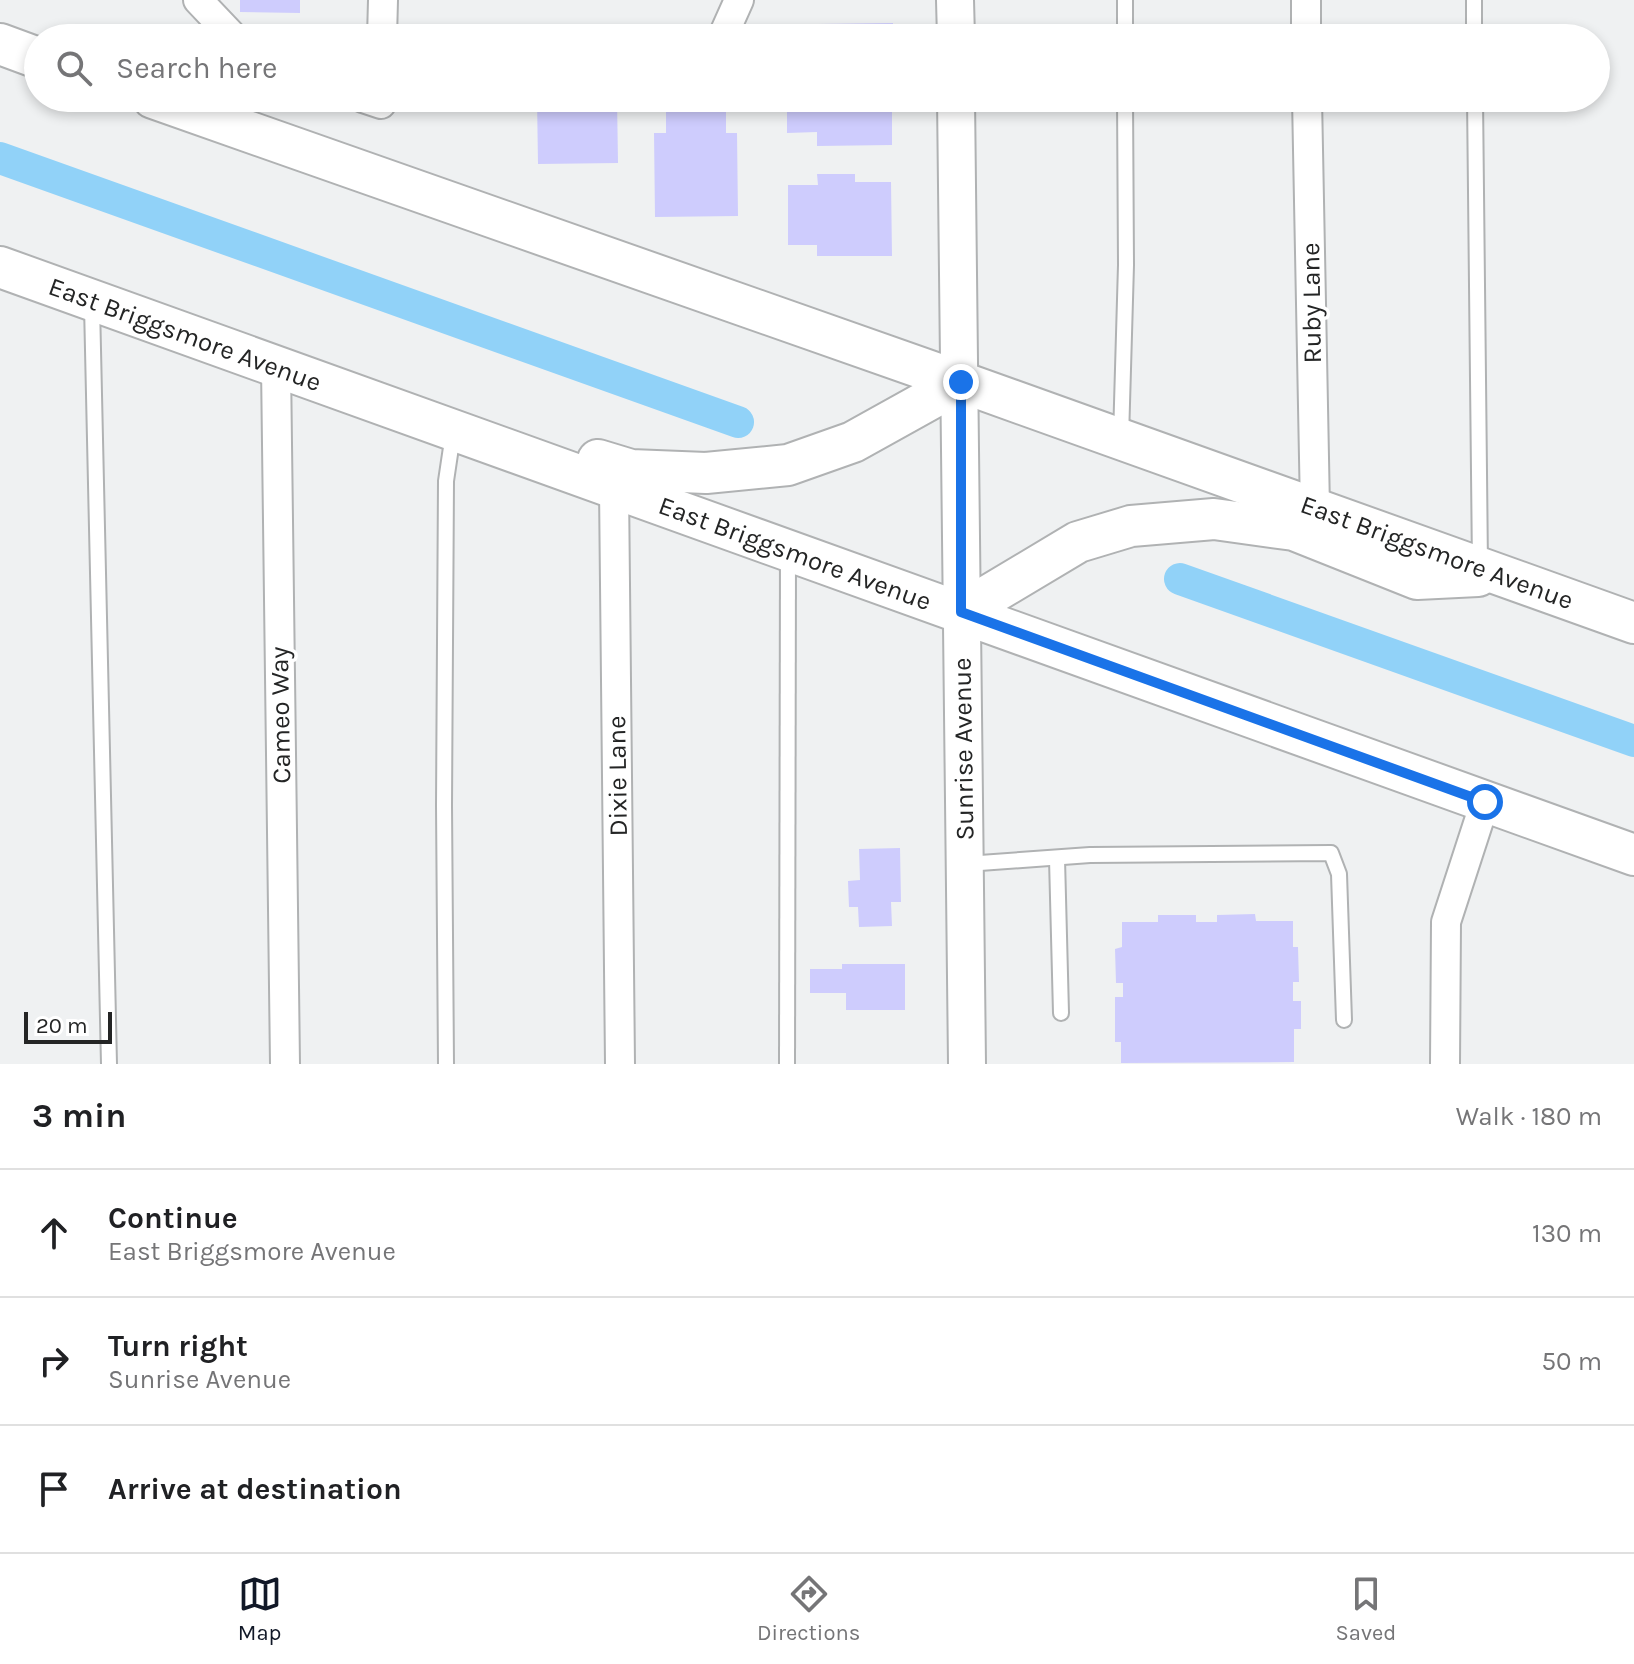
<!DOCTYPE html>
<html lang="en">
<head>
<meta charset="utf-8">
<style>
  body { margin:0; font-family:Karla,sans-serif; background:#f2f2f2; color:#202124 }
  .scale { position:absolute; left:24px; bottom:20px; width:88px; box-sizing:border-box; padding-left:8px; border:4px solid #242525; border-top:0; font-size:22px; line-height:28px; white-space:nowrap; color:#242525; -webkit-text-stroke:6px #fff; paint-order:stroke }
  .stop { position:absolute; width:24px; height:24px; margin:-18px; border:6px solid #1a73e8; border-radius:50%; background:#fff }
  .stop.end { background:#1a73e8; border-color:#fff; box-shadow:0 2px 8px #0008 }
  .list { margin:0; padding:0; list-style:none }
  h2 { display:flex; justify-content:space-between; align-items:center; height:104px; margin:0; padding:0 32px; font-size:34px }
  h2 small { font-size:26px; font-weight:400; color:#757577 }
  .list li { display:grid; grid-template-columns:52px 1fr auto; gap:24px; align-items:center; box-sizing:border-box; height:128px; padding:0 32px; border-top:2px solid #e0e0e0 }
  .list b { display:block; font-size:30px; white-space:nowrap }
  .list p { margin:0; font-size:26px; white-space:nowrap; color:#757577 }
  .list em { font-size:26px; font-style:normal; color:#757577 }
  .icon { flex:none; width:44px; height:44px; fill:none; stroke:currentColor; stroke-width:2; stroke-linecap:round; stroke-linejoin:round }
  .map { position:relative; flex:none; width:1634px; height:1064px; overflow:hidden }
  .search { position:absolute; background:#fff; box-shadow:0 4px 12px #0003; left:24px; right:24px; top:24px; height:88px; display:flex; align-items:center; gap:20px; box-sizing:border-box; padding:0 28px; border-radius:44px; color:#757577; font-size:30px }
  .sheet { height:488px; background:#fff }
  nav { display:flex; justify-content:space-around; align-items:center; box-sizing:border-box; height:112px; border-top:2px solid #e0e0e0; background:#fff; font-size:22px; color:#757577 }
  nav a { display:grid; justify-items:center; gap:4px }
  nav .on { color:#111827 }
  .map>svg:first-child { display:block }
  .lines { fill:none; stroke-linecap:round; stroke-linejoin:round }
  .canal { stroke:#91d2f8; stroke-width:32 }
  .building { fill:#ceccfd }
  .service-casing { stroke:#b0b2b3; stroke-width:18 }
  .minor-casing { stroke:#b0b2b3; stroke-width:32 }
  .tertiary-casing { stroke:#b0b2b3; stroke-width:40 }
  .secondary-casing { stroke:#b0b2b3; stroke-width:44 }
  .service { stroke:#fff; stroke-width:14 }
  .minor { stroke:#fff; stroke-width:28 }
  .tertiary { stroke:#fff; stroke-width:36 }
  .secondary { stroke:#fff; stroke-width:40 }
  .route { stroke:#1a73e8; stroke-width:10 }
  .labels { text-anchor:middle; stroke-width:7; stroke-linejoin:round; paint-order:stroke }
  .street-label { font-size:26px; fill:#242525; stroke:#fff }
</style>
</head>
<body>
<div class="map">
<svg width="1634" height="1064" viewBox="0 0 1634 1064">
  <rect width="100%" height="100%" fill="#eff1f2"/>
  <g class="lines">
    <!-- canal -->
    <g class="canal">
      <path d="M 0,158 L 738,422"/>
      <path d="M 1180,579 L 1634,741"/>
    </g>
  </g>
  <!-- building -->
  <g class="building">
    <path d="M 240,0 L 300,0 L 300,13 L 240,12 Z"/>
    <path d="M 893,23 L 893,38 L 818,38 L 818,24 Z"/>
    <path d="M 493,26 L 493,38 L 395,38 L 395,28 Z"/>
    <path d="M 397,98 L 494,98 L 494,111 L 397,112 Z"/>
    <path d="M 537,98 L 617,98 L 618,163 L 538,164 Z"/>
    <path d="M 787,98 L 865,98 L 865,101 L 892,101 L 892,145 L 817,146 L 817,132 L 787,133 Z"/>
    <path d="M 726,103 L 726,133 L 737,133 L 738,216 L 655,217 L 654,133 L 666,133 L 666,104 Z"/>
    <path d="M 817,174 L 855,174 L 855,182 L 891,182 L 892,256 L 817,256 L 817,245 L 788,245 L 788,185 L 818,185 Z"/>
    <path d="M 900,848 L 901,902 L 891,902 L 892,926 L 859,927 L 858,907 L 849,907 L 848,881 L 860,880 L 859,849 Z"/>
    <path d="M 1255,914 L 1256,921 L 1293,921 L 1293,947 L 1298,947 L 1299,982 L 1293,982 L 1293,1001 L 1301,1001 L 1301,1029 L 1294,1029 L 1294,1062 L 1121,1063 L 1121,1042 L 1115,1042 L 1115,997 L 1123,997 L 1123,983 L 1116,983 L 1115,949 L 1122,947 L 1122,922 L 1158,922 L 1158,915 L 1196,915 L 1196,922 L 1217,922 L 1217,915 Z"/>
    <path d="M 842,964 L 905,964 L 905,1010 L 846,1010 L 846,993 L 810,993 L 810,969 L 842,969 Z"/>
  </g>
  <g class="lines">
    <defs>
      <g id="service">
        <path d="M 1474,0 L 1474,38"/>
        <path d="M 1125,38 L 1125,0"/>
        <path d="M 1475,98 L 1480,566"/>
        <path d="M 92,305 L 109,1064"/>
        <path d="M 1121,438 L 1126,265 L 1125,98"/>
        <path d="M 1057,859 L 1061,1013"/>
        <path d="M 966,864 L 1090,855 L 1331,853 L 1339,874 L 1344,1020"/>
        <path d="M 446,1064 L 444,805 L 446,481 L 453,434"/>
        <path d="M 787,1064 L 788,552"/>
      </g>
      <g id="minor">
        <path d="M 198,0 L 234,38"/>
        <path d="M 1306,0 L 1306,38"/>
        <path d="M 382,38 L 383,0"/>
        <path d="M 722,38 L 739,0"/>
        <path d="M 363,98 L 381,104 L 381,98"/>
        <path d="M 1307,98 L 1315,509"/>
        <path d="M 276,366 L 285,1064"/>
        <path d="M 614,488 L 620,1064"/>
        <path d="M 1445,1064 L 1446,922 L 1485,802"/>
      </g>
      <g id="tertiary">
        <path d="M 955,0 L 956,38"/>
        <path d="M 956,98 L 967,1064"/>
      </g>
      <g id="secondary">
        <path d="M 0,44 L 38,58"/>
        <path d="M 153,98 L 961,382 L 1634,623"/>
        <path d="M 0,267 L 1634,855"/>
        <path d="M 598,460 L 631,470 L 706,473 L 788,465 L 853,442 L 961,382"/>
        <path d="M 961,612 L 1078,542 L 1131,526 L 1214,519 L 1294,530 L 1417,579 L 1478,576"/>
      </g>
    </defs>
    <!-- service casing -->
    <use href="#service" class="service-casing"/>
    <!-- minor casing -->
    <use href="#minor" class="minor-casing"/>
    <!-- tertiary casing -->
    <use href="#tertiary" class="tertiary-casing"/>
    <!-- secondary casing -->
    <use href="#secondary" class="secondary-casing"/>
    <!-- service -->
    <use href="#service" class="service"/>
    <!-- minor -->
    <use href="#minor" class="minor"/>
    <!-- tertiary -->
    <use href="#tertiary" class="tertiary"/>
    <!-- secondary -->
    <use href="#secondary" class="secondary"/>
  </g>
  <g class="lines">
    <!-- route -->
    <path class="route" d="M 961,382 L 961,612 L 1485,802"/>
  </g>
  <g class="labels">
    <!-- street labels -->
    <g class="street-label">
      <text transform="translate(1311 303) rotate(-91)" y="9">Ruby Lane</text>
      <text transform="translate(185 334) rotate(20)" y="9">East Briggsmore Avenue</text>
      <text transform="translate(1437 552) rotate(20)" y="9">East Briggsmore Avenue</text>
      <text transform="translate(795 553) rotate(20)" y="9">East Briggsmore Avenue</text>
      <text transform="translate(280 715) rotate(-91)" y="9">Cameo Way</text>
      <text transform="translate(963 749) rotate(-91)" y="9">Sunrise Avenue</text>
      <text transform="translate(617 776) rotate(-91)" y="9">Dixie Lane</text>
    </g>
  </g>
</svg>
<div class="scale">20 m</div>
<div class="stop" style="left:1485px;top:802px"></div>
<div class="stop end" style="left:961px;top:382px"></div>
<div class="search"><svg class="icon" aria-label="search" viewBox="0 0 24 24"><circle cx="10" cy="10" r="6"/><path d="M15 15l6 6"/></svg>Search here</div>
</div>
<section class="sheet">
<h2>3 min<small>Walk · 180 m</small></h2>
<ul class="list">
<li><svg class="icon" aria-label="ahead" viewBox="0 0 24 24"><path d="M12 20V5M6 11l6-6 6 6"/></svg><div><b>Continue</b><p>East Briggsmore Avenue</p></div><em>130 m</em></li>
<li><svg class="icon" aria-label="right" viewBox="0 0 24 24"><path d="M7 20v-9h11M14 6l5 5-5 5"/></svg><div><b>Turn right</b><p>Sunrise Avenue</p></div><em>50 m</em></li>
<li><svg class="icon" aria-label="arrive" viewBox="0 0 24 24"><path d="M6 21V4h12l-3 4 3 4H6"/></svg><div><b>Arrive at destination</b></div></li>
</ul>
</section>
<nav>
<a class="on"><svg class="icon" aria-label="map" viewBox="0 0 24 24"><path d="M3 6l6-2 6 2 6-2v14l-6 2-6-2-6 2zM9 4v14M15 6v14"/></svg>Map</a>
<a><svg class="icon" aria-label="directions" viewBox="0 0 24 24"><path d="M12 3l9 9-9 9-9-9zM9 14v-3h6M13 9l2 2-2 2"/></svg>Directions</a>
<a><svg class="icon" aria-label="saved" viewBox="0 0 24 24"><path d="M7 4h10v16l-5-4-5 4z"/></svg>Saved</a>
</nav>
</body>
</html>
